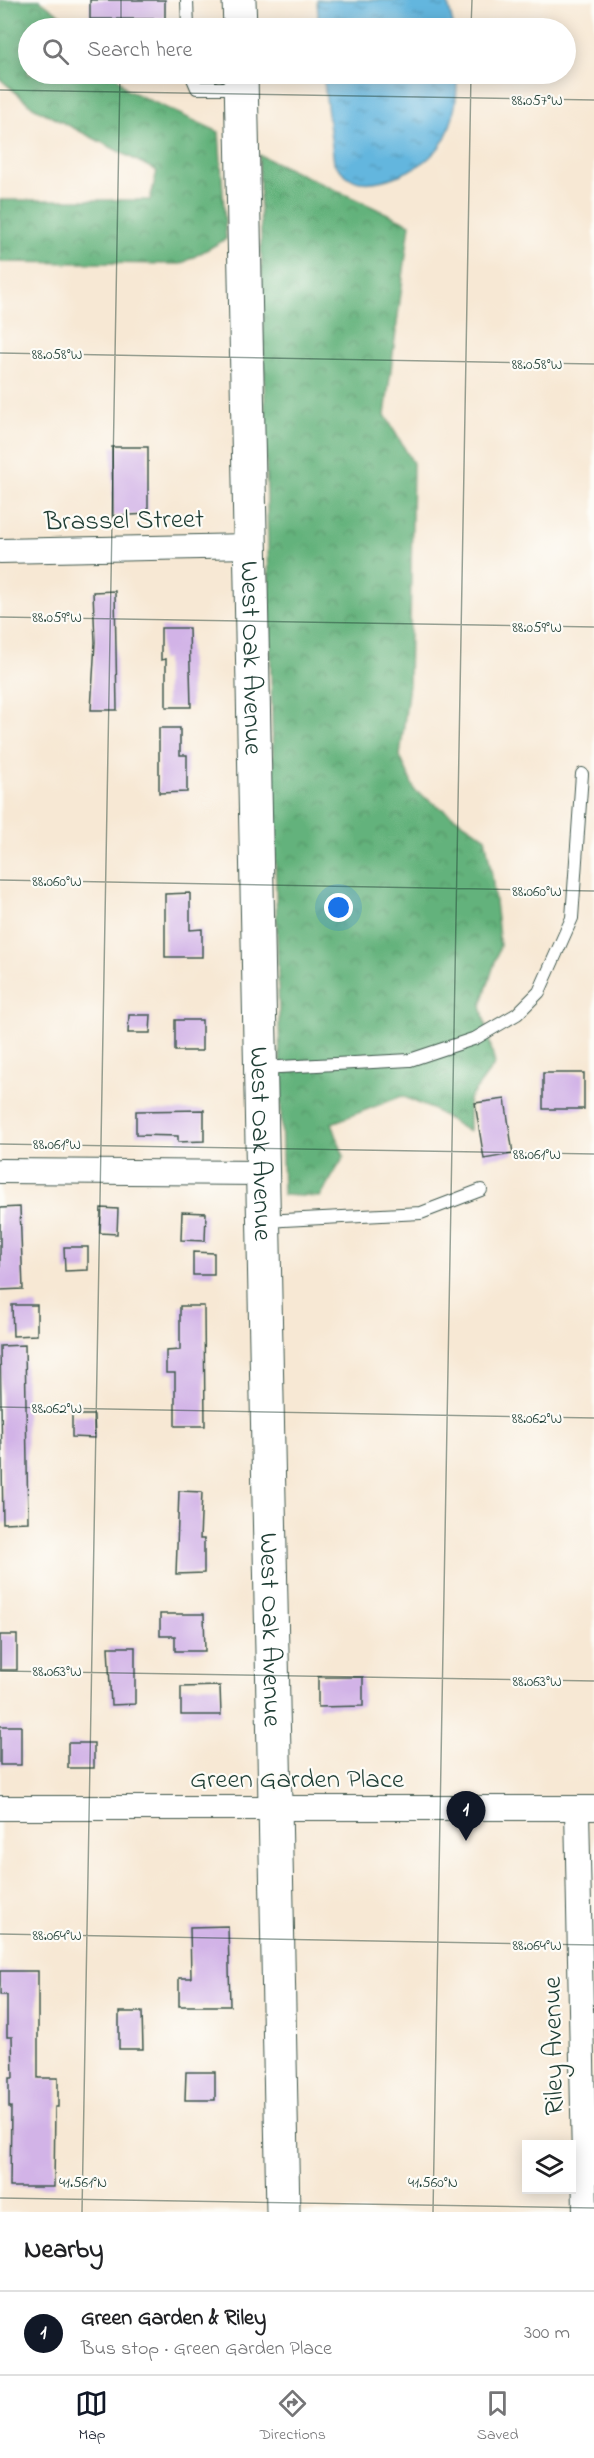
<!DOCTYPE html>
<html lang="en">
<head>
<meta charset="utf-8">
<style>
  body { margin:0; font-family:"Indie Flower",sans-serif; background:#f6f6f6; color:#202124 }
  .controls { position:absolute; right:18px; bottom:18px; display:grid; overflow:hidden; border-radius:0px; box-shadow:0 3px 15px #0003 }
  .controls button { width:54px; height:54px; display:grid; place-items:center; padding:0; border:0; border-bottom:2px solid #e0e0e0; background:#fff; color:#202124; font:30px sans-serif }
  .you { position:absolute; left:339px; top:908px; width:21px; height:21px; margin:-15px; border:4px solid #fff; border-radius:50%; background:#1a73e8; box-shadow:0 0 0 9px #1a73e833 }
  .badge { display:grid; place-items:center; width:39px; height:39px; border-radius:50%; background:#111827; color:#fff; font-size:20px; font-weight:700 }
  .pin { position:absolute; translate:-50% -50px; filter:drop-shadow(0 2px 3px #0008) }
  .pin::after { content:''; position:absolute; top:32px; width:21px; height:18px; background:inherit; clip-path:polygon(0 0,100% 0,50% 100%) }
  .list { margin:0; padding:0; list-style:none }
  h2 { display:flex; justify-content:space-between; align-items:center; height:78px; margin:0; padding:0 24px; font-size:26px }
  h2 small { font-size:20px; font-weight:400; color:#757577 }
  .list li { display:grid; grid-template-columns:39px 1fr auto; gap:18px; align-items:center; box-sizing:border-box; height:84px; padding:0 24px; border-top:2px solid #e0e0e0 }
  .list b { display:block; font-size:22px; white-space:nowrap }
  .list p { margin:0; font-size:20px; white-space:nowrap; color:#757577 }
  .list em { font-size:20px; font-style:normal; color:#757577 }
  .icon { flex:none; width:33px; height:33px; fill:none; stroke:currentColor; stroke-width:2; stroke-linecap:round; stroke-linejoin:round }
  .map { position:relative; flex:none; width:594px; height:2212px; overflow:hidden }
  .search { position:absolute; background:#fff; box-shadow:0 3px 15px #0003; left:18px; right:18px; top:18px; height:66px; display:flex; align-items:center; gap:15px; box-sizing:border-box; padding:0 21px; border-radius:33px; color:#757577; font-size:22px }
  .sheet { height:162px; background:#fff }
  nav { display:flex; justify-content:space-around; align-items:center; box-sizing:border-box; height:84px; border-top:2px solid #e0e0e0; background:#fff; font-size:16px; color:#757577 }
  nav a { display:grid; justify-items:center; gap:3px }
  nav .on { color:#111827 }
  .map>svg:first-child { display:block }
  .forest { fill:url(#forest-crowns); stroke:#427858; stroke-width:1.5 }
  .water { fill:url(#water-ripples); stroke:#417a89; stroke-width:1.5 }
  .building { fill:#d2b3e7 }
  .lines { fill:none; stroke-linecap:round; stroke-linejoin:round }
  .lane-casing { stroke:#3f574c; stroke-width:14 }
  .street-casing { stroke:#3f574c; stroke-width:26 }
  .secondary-casing { stroke:#3f574c; stroke-width:35 }
  .lane { stroke:#fff; stroke-width:12 }
  .street { stroke:#fff; stroke-width:24 }
  .secondary { stroke:#fff; stroke-width:33 }
  .ticks { fill:none; stroke:#1f3d34; stroke-width:1.5; stroke-opacity:0.45 }
  .labels { text-anchor:middle; stroke-width:4.5; stroke-linejoin:round; paint-order:stroke }
  .street-label { font-size:27px; fill:#1f3d34; stroke:#fdfcf7 }
  .ticks-label { font-size:15px; text-anchor:middle; fill:#1f3d34; stroke:#fdfcf7; stroke-width:4.5; stroke-linejoin:round; paint-order:stroke }
</style>
</head>
<body>
<div class="map">
<svg width="594" height="2212" viewBox="0 0 594 2212">
  <defs>
    <pattern id="forest-crowns" width="20" height="18" patternUnits="userSpaceOnUse" patternTransform="scale(1.5)"><rect width="20" height="18" fill="#64b27b"/><path d="M2 6a3 3 0 1 1 6 0M12 15a3 3 0 1 1 6 0" fill="none" stroke="#529266"/></pattern>
    <pattern id="water-ripples" width="26" height="14" patternUnits="userSpaceOnUse" patternTransform="scale(1.5)"><rect width="26" height="14" fill="#63b6de"/><path d="M2 4q2-2 4 0t4 0M15 11q2-2 4 0t4 0" fill="none" stroke="#5195b5"/></pattern>
  </defs>
  <rect width="100%" height="100%" fill="#fdfcf7"/>
  <filter id="ink" filterUnits="userSpaceOnUse"><feTurbulence type="fractalNoise" baseFrequency=".0167" numOctaves="2"/><feDisplacementMap in="SourceGraphic" scale="12" xChannelSelector="R" yChannelSelector="G"/><feConvolveMatrix kernelMatrix="1 2 1 2 8 2 1 2 1" color-interpolation-filters="sRGB"/></filter>
  <filter id="wash" filterUnits="userSpaceOnUse"><feTurbulence type="fractalNoise" baseFrequency=".008" numOctaves="4" result="noise"/><feDisplacementMap in="SourceGraphic" scale="24" xChannelSelector="R" yChannelSelector="G"/><feGaussianBlur stdDeviation="1.35" result="paint"/><feColorMatrix in="noise" values="0 0 0 0 0 0 0 0 0 0 0 0 0 0 0 0 0 1.4 0 .05"/><feComposite in="paint" operator="in"/></filter>
  <g filter="url(#wash)">
    <rect width="100%" height="100%" fill="#f7e8d4"/>
    <!-- forest -->
    <g class="forest">
      <path d="M 0,0 L 40,0 L 78,28 L 28,28 L 28,74 L 115,74 L 127,90 L 219,132 L 226,239 L 181,264 L 0,262 L 0,200 L 150,200 L 157,171 L 33,107 L 0,79 Z"/>
      <path d="M 259,155 L 410,224 L 385,415 L 413,463 L 409,684 L 400,756 L 415,791 L 485,837 L 492,875 L 500,946 L 481,1006 L 495,1064 L 469,1099 L 469,1132 L 434,1110 L 402,1096 L 332,1123 L 344,1157 L 320,1197 L 283,1195 Z"/>
    </g>
    <!-- water -->
    <g class="water">
      <path d="M 317,0 L 447,0 L 454,28 L 319,28 Z"/>
      <path d="M 323,74 L 457,74 C 458,97 453,134 435,152 C 420,169 383,185 360,182 C 349,180 341,171 334,163 Z"/>
    </g>
    <g id="blocks">
      <!-- building -->
      <g class="building">
        <rect x="90" y="0" width="75" height="19"/>
        <path d="M 112,447 L 148,447 L 148,514 L 113,516 Z"/>
        <path d="M 115,591 L 117,710 L 91,710 L 95,642 L 93,592 Z"/>
        <path d="M 161,628 L 189,628 L 191,707 L 166,707 L 166,659 L 161,660 Z"/>
        <path d="M 159,728 L 180,728 L 180,755 L 187,755 L 187,792 L 159,793 Z"/>
        <path d="M 190,893 L 190,930 L 202,929 L 202,957 L 165,957 L 165,894 Z"/>
        <path d="M 129,1015 L 151,1015 L 150,1033 L 128,1033 Z"/>
        <rect x="175" y="1020" width="27" height="31"/>
        <rect x="543" y="1073" width="41" height="36"/>
        <path d="M 505,1099 L 513,1154 L 484,1159 L 475,1103 Z"/>
        <path d="M 204,1110 L 204,1141 L 178,1142 L 178,1136 L 136,1135 L 136,1111 Z"/>
        <path d="M 20,1207 L 23,1289 L 0,1290 L 0,1208 Z"/>
        <path d="M 101,1208 L 118,1209 L 117,1234 L 100,1233 Z"/>
        <path d="M 182,1212 L 206,1213 L 205,1241 L 181,1240 Z"/>
        <path d="M 64,1247 L 88,1247 L 88,1270 L 65,1271 Z"/>
        <path d="M 193,1252 L 214,1253 L 214,1275 L 193,1275 Z"/>
        <path d="M 12,1305 L 37,1305 L 37,1335 L 13,1336 Z"/>
        <path d="M 180,1306 L 204,1306 L 205,1426 L 175,1426 L 175,1373 L 166,1373 L 166,1351 L 180,1350 Z"/>
        <path d="M 25,1345 L 28,1522 L 3,1523 L 0,1346 Z"/>
        <path d="M 72,1415 L 94,1415 L 95,1438 L 72,1437 Z"/>
        <path d="M 179,1491 L 202,1492 L 200,1539 L 204,1539 L 204,1573 L 176,1574 Z"/>
        <path d="M 160,1614 L 204,1614 L 205,1651 L 175,1651 L 175,1636 L 160,1636 Z"/>
        <rect x="0" y="1635" width="17" height="35"/>
        <path d="M 108,1647 L 135,1647 L 135,1704 L 111,1705 Z"/>
        <path d="M 318,1677 L 363,1677 L 363,1706 L 318,1707 Z"/>
        <path d="M 220,1686 L 221,1715 L 181,1715 L 181,1687 Z"/>
        <rect x="0" y="1726" width="21" height="39"/>
        <rect x="68" y="1743" width="26" height="25"/>
        <path d="M 228,1926 L 230,2006 L 179,2006 L 179,1978 L 191,1978 L 190,1927 Z"/>
        <path d="M 0,1971 L 38,1971 L 38,2078 L 58,2078 L 58,2107 L 55,2107 L 54,2187 L 10,2187 L 11,2107 L 9,2107 L 9,2078 L 13,2078 L 12,2037 L 7,2037 L 7,1995 L 0,1995 Z"/>
        <path d="M 119,2012 L 142,2012 L 143,2049 L 119,2049 Z"/>
        <path d="M 186,2072 L 215,2072 L 215,2100 L 185,2100 Z"/>
      </g>
    </g>
  </g>
  <g filter="url(#ink)">
    <use href="#blocks" fill-opacity="0" stroke="#3f574c" stroke-width="1.5"/>
    <g class="lines">
      <defs>
        <g id="lane">
          <path d="M 187,0 L 188,28"/>
          <path d="M 191,74 L 197,88 L 241,88"/>
          <path d="M 261,1068 L 410,1060 L 476,1038 L 517,1014 L 539,992 L 572,918 L 582,774"/>
          <path d="M 264,1221 L 421,1213 L 481,1190"/>
        </g>
        <g id="street">
          <path d="M 0,551 L 250,546"/>
          <path d="M 0,1171 L 262,1173"/>
          <path d="M 0,1808 L 594,1808"/>
          <path d="M 577,1808 L 585,2212"/>
        </g>
        <g id="secondary">
          <path d="M 239,0 L 240,28"/>
          <path id="s1" d="M 241,74 L 283,2212"/>
        </g>
      </defs>
      <!-- lane casing -->
      <use href="#lane" class="lane-casing"/>
      <!-- street casing -->
      <use href="#street" class="street-casing"/>
      <!-- secondary casing -->
      <use href="#secondary" class="secondary-casing"/>
      <!-- lane -->
      <use href="#lane" class="lane"/>
      <!-- street -->
      <use href="#street" class="street"/>
      <!-- secondary -->
      <use href="#secondary" class="secondary"/>
    </g>
  </g>
  <!-- ticks -->
  <path class="ticks" d="M 121,28 L 121,0M 471,28 L 472,0M 0,90 L 594,100M 0,353 L 594,364M 0,617 L 594,627M 0,880 L 594,891M 0,1144 L 594,1154M 0,1407 L 594,1418M 0,1671 L 594,1681M 0,1934 L 594,1945M 0,2198 L 594,2208M 82,2212 L 120,74M 433,2212 L 471,74"/>
  <g class="labels">
    <!-- street labels -->
    <g class="street-label">
      <text transform="translate(124 519) rotate(-1)" y="9">Brassel Street</text>
      <text dy="9" stroke="none"><textPath href="#s1" startOffset="584">West Oak Avenue</textPath></text>
      <text dy="9" stroke="none"><textPath href="#s1" startOffset="1070">West Oak Avenue</textPath></text>
      <text dy="9" stroke="none"><textPath href="#s1" startOffset="1556">West Oak Avenue</textPath></text>
      <text x="297" y="1787">Green Garden Place</text>
      <text transform="translate(552 2046) rotate(-91)" y="9">Riley Avenue</text>
    </g>
  </g>
  <g class="ticks-label">
    <text x="537" y="105">88.057°W</text>
    <text x="57" y="359">88.058°W</text>
    <text x="537" y="369">88.058°W</text>
    <text x="57" y="622">88.059°W</text>
    <text x="537" y="632">88.059°W</text>
    <text x="57" y="886">88.060°W</text>
    <text x="537" y="896">88.060°W</text>
    <text x="57" y="1149">88.061°W</text>
    <text x="537" y="1159">88.061°W</text>
    <text x="57" y="1413">88.062°W</text>
    <text x="537" y="1423">88.062°W</text>
    <text x="57" y="1676">88.063°W</text>
    <text x="537" y="1686">88.063°W</text>
    <text x="57" y="1940">88.064°W</text>
    <text x="537" y="1950">88.064°W</text>
    <text x="83" y="2187">41.561°N</text>
    <text x="433" y="2187">41.560°N</text>
  </g>
</svg>
<div class="controls">
<button><svg class="icon" aria-label="layers" viewBox="0 0 24 24"><path d="M12 4l9 5-9 5-9-5zM3 14l9 5 9-5"/></svg></button>
</div>
<div class="you"></div>
<div class="pin badge" style="left:466px;top:1841px">1</div>
<div class="search"><svg class="icon" aria-label="search" viewBox="0 0 24 24"><circle cx="10" cy="10" r="6"/><path d="M15 15l6 6"/></svg>Search here</div>
</div>
<section class="sheet">
<h2>Nearby<small></small></h2>
<ul class="list">
<li><span class="badge">1</span><div><b>Green Garden &amp; Riley</b><p>Bus stop · Green Garden Place</p></div><em>300 m</em></li>
</ul>
</section>
<nav>
<a class="on"><svg class="icon" aria-label="map" viewBox="0 0 24 24"><path d="M3 6l6-2 6 2 6-2v14l-6 2-6-2-6 2zM9 4v14M15 6v14"/></svg>Map</a>
<a><svg class="icon" aria-label="directions" viewBox="0 0 24 24"><path d="M12 3l9 9-9 9-9-9zM9 14v-3h6M13 9l2 2-2 2"/></svg>Directions</a>
<a><svg class="icon" aria-label="saved" viewBox="0 0 24 24"><path d="M7 4h10v16l-5-4-5 4z"/></svg>Saved</a>
</nav>
</body>
</html>
